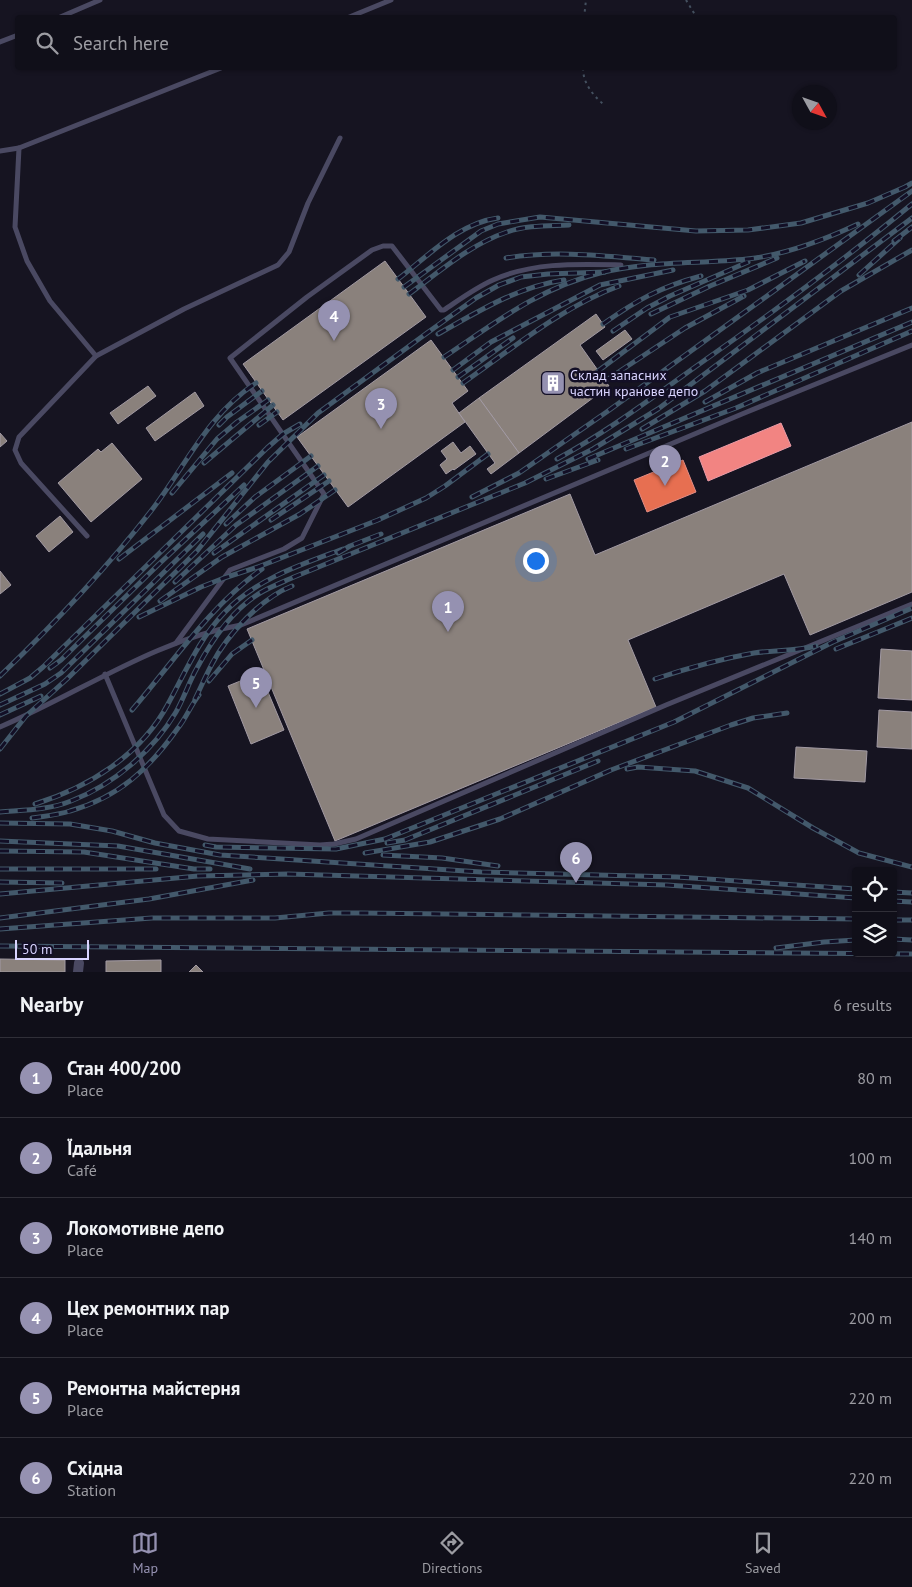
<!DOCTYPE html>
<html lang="en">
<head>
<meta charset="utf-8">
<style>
  body { margin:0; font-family:"PT Sans",sans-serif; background:#191822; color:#f1f3f6 }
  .controls { position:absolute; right:15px; bottom:15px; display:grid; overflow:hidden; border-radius:5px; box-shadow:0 1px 4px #0004 }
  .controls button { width:45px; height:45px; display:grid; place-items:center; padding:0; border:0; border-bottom:1px solid #302f38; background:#100f19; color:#f1f3f6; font:25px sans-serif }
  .compass { position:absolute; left:792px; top:85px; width:45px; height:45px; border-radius:50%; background:#100f19; box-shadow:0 1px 4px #0004; rotate:130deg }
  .scale { position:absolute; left:15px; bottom:12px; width:74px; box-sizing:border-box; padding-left:5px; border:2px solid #d9d4ff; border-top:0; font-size:14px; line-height:18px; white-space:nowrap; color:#d9d4ff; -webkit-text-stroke:4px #130f26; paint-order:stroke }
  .you { position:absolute; left:535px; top:560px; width:18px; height:18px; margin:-12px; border:4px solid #fff; border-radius:50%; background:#1a73e8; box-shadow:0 0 0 8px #1a73e833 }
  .badge { display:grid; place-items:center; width:32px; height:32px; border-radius:50%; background:#9591b1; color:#fff; font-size:16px; font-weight:700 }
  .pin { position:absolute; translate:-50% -41px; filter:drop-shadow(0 1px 2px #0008) }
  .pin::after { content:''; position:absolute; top:26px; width:18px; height:15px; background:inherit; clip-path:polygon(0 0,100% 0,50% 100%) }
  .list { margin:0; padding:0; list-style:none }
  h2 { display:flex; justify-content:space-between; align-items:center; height:65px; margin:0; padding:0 20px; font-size:21px }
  h2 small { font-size:16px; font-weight:400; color:#9c9ca2 }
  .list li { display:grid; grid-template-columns:32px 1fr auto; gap:15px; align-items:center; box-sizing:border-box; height:80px; padding:0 20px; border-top:1px solid #302f38 }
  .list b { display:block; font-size:19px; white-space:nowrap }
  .list p { margin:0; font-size:16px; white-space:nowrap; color:#9c9ca2 }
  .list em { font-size:16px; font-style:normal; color:#9c9ca2 }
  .icon { flex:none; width:28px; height:28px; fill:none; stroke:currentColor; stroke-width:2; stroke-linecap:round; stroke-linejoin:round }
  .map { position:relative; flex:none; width:912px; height:972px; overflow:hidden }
  .search { position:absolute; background:#100f19; box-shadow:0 1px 4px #0004; left:15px; right:15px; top:15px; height:55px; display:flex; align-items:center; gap:12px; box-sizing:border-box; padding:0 18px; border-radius:5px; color:#9c9ca2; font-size:19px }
  .sheet { height:545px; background:#100f19 }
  nav { display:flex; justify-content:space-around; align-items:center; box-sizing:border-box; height:70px; border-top:1px solid #302f38; background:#100f19; font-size:14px; color:#9c9ca2 }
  nav a { display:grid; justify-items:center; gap:2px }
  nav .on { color:#9591b1 }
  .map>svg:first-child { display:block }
  .shops { fill:#e76f51; stroke:#e38d85 }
  .health { fill:#f28482; stroke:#ea9ca8 }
  .industry { fill:#8a817c; stroke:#a29aa3 }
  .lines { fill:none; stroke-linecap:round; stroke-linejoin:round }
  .path { stroke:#44505f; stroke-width:2; stroke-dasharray:2.5 4; stroke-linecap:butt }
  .service { stroke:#4a4962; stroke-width:5 }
  .minor { stroke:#4a4962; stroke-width:10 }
  .rail-casing { stroke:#43596b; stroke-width:5 }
  .rail { stroke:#130f26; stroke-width:3; stroke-dasharray:9; stroke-linecap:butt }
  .labels { text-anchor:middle; stroke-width:5; stroke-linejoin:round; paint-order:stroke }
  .poi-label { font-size:14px; fill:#d9d4ff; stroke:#130f26; text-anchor:start }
</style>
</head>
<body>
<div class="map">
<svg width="912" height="972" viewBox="0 0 912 972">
  <rect width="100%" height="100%" fill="#161421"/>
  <!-- shops -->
  <path class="shops" d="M 683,460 L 696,492 L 647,512 L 634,480 Z"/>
  <!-- health -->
  <path class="health" d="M 781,423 L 791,446 L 708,481 L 699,457 Z"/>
  <!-- industry -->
  <g class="industry">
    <path d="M 385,261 L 426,317 L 283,420 L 243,364 Z"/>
    <path d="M 596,314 L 605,327 L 580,345 L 609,386 L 519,453 L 479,398 Z"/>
    <path d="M 625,330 L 632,339 L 603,360 L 596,351 Z"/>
    <path d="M 431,340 L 468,391 L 452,403 L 465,422 L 348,507 L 297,437 Z"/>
    <path d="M 148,386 L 156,396 L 118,424 L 110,413 Z"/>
    <path d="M 195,392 L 204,406 L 155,441 L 146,428 Z"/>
    <path d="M 479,398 L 519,453 L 491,474 L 487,469 L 495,463 L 459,413 Z"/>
    <path d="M 912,422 L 912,592 L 810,635 L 784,574 L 628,640 L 656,707 L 335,841 L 247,629 L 570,494 L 595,555 Z"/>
    <path d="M 0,433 L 7,441 L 0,447 Z"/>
    <path d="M 453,442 L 461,453 L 470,446 L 476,454 L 454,470 L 453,469 L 446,474 L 440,465 L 447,459 L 441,451 Z"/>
    <path d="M 112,443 L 142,479 L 91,522 L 58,483 L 98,449 L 101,452 Z"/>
    <path d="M 60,516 L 73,532 L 49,552 L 36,536 Z"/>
    <path d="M 0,571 L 11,585 L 0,594 Z"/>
    <path d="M 881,649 L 912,651 L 912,700 L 878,698 Z"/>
    <path d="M 260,673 L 284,730 L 251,744 L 228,686 Z"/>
    <path d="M 879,710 L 912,712 L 912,749 L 877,747 Z"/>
    <path d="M 796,747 L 867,751 L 865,782 L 794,778 Z"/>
    <path d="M 0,959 L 65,960 L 65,972 L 0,972 Z"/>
    <path d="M 161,960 L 161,972 L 106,972 L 106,961 Z"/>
    <path d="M 196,965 L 203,972 L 189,972 Z"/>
  </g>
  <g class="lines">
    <!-- path -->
    <g class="path">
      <path d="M 686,0 L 697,18"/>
      <path d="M 584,18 L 586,0"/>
      <path d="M 583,68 C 583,83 592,94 603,104"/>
    </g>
    <!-- service -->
    <g class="service">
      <path d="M 58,18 L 100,0"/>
      <path d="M 347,18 L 391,0"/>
      <path d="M 0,42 L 18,35"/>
      <path d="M 19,148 L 15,227 L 27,261 L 50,301 L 96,356"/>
      <path d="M 0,151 L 19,148 L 221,68"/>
      <path d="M 87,536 L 21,463 L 15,450 L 19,437 L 96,356 L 184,309 L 278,265 L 289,252 L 308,203 L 340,138"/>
      <path d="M 176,643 L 230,570 L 284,549 L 302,538 L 324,494 L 230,358 L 307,297 L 372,250 L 383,246 L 392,246 L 441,310 L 444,310 C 459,300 475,288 493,280 C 533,262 577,264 621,265"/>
      <path d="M 105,674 L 164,815 L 179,831 L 208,839 L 320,845 L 334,844 L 356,839 L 666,705 L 912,604"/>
      <path d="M 0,727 C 80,693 154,640 241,625 L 742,414 L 912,345"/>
    </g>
    <!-- minor -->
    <path class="minor" d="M 78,972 L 79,963"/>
    <defs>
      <g id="rail">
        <path d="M 894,241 L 912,227"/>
        <path d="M 506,258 C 555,250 605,256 654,260"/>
        <path d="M 859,275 L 900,238"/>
        <path d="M 398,279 C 428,256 459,223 498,218"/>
        <path d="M 404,287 L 481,231 L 498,224 L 540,217 L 696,231 L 748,230 L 801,223 L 868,203 L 905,187 L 912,183"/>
        <path d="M 409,294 C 440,271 471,244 507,232 C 527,225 549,226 569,225"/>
        <path d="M 651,314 L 710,286 L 777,258"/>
        <path d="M 603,324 C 637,300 660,287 701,276"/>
        <path d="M 613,331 L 647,308 L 670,296 L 748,262"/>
        <path d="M 438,334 C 479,311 517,287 564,280"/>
        <path d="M 444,357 C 495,323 539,288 600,273 C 647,261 698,264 747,259 C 784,255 824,240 858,224"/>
        <path d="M 453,370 L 491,342 L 600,285 L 673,270"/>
        <path d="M 598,371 L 670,317 L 748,290 L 805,261"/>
        <path d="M 458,377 L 513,338"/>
        <path d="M 605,381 L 685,328 L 744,296"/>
        <path d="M 463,383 C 513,348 562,307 619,286"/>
        <path d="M 705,402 L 757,373 L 912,308"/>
        <path d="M 219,425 L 227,417 L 262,391"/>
        <path d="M 259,425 L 277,412"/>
        <path d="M 642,429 L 705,391 L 841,291 L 912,250"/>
        <path d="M 626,449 L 736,408 L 912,331"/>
        <path d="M 557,459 C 609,431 657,394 705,360 C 776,310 845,259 912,204"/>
        <path d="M 588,459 L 912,322"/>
        <path d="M 204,463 L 273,405"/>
        <path d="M 546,479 L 598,460"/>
        <path d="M 172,493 L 217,439 L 237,422 L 268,400"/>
        <path d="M 472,497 L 519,473 L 608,411 L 912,191"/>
        <path d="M 271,520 L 329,481"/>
        <path d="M 226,524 L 255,497 L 311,456"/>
        <path d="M 214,553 L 324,475"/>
        <path d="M 338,553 L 350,546 L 381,534"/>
        <path d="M 119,559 L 232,473"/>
        <path d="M 175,582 L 236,525 L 318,466"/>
        <path d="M 160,601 L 222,557 L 300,514 L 335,490"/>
        <path d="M 139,617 L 201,587 L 224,578 L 258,567 L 378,520 L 426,498 L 445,486 L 488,454"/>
        <path d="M 836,649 L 912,618"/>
        <path d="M 50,668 L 61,660 L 159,564 L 244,485"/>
        <path d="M 0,676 C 54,624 105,570 151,511 C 185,467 208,414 256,383"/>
        <path d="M 655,679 C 688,668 720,659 754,653 C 775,650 796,651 816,646"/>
        <path d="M 209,681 L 232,654 L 252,640"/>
        <path d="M 0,694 L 30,678 L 43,667 L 267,448 L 283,434 L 300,424"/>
        <path d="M 195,699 C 201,687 206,675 212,664 C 227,635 261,598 292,586"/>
        <path d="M 0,705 L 45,684 L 61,673 L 203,534"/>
        <path d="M 132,710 C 174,661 209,607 262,569"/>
        <path d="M 0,715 L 41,696"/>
        <path d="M 0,749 L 26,716 L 67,679 L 197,551 L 268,462 L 318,413 L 427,333 L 476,298 L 499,285 L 521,277 L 548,274 L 605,272"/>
        <path d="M 627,769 L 638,767 L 695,771 L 748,788 L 813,828 L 859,853 L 912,867"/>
        <path d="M 35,804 C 89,787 141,755 168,704 C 185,673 199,639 224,613 C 256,579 300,565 343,549"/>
        <path d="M 0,812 C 23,810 49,810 71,801 C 113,785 153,751 176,712 C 184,698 189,682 197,668 C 212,640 232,610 260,593 C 270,587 283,582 294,577 L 525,483 L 593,449 L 658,409 L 912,218"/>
        <path d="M 32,818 C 45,816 58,815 70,811 C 119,797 149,769 178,728 C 186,718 191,705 199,695"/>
        <path d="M 0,823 L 70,824 L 112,831 L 155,843 L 220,855 L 481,872 L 677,877 L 856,889"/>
        <path d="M 0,841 L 118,846 L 250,869"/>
        <path d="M 387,843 L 405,840 L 598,761"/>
        <path d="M 205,845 L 216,847 L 336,849 L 385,839 L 674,722 L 833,642 L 912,608"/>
        <path d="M 0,851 L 84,852 L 194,869 L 210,869"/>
        <path d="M 365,853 L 430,842 L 500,819 L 611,770 L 731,725 L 753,718 L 787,713"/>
        <path d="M 383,855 L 442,858 L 498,866"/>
        <path d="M 0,869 L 156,869"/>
        <path d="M 0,882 L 62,883"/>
        <path d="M 893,892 L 912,893"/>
        <path d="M 0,894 L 198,876 L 288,874 L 667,885 L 856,898"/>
        <path d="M 893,901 L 912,902"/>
        <path d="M 0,918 L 149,899 L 253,880"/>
        <path d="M 893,920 L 912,920"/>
        <path d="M 0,929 L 152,918 L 275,918 L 329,913 L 360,913 L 856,919"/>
        <path d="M 893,939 L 912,940"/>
        <path d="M 0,946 L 912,954"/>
        <path d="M 776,948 L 824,942 L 856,940"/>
      </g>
    </defs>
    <!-- rail casing -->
    <use href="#rail" class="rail-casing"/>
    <!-- rail -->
    <use href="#rail" class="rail"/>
  </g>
  <!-- icons -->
  <defs>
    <symbol id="building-square" viewBox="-11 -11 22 22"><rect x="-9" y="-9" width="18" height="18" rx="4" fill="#9591b1" stroke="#130f26"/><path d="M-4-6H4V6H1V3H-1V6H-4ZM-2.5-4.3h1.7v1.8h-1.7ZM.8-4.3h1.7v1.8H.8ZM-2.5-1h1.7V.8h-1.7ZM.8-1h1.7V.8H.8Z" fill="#fff"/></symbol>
  </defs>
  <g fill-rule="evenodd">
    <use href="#building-square" x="539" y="369" width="28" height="28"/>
  </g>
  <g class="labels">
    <!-- poi labels -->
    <g class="poi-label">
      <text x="570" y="380">Склад запасних<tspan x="570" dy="16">частин кранове депо</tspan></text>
    </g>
  </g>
</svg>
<div class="controls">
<button><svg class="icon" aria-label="locate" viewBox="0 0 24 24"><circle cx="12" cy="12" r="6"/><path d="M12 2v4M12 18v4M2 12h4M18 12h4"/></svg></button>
<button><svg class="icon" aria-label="layers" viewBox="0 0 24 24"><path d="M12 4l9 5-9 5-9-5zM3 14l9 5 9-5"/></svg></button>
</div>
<svg class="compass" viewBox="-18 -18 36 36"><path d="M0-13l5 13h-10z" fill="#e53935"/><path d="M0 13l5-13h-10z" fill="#9c9ca2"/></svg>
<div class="scale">50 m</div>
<div class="you"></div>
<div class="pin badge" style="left:448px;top:632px">1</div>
<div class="pin badge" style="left:665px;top:486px">2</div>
<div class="pin badge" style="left:381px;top:429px">3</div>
<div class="pin badge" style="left:334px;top:341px">4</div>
<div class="pin badge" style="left:256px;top:708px">5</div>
<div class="pin badge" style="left:576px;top:883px">6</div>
<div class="search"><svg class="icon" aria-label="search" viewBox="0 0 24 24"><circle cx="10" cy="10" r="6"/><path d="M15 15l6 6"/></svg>Search here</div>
</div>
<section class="sheet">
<h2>Nearby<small>6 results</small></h2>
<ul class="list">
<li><span class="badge">1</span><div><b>Стан 400/200</b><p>Place</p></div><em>80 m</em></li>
<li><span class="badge">2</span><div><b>Їдальня</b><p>Café</p></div><em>100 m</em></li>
<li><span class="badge">3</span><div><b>Локомотивне депо</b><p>Place</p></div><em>140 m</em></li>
<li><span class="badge">4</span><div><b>Цех ремонтних пар</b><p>Place</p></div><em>200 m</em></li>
<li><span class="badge">5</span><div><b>Ремонтна майстерня</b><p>Place</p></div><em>220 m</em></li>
<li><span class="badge">6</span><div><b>Східна</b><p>Station</p></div><em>220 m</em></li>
</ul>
</section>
<nav>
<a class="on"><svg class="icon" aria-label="map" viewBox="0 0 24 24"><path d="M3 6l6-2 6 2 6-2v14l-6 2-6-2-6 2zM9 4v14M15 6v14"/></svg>Map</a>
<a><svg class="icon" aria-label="directions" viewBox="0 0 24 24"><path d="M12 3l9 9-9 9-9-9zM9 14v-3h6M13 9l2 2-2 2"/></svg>Directions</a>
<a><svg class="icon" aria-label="saved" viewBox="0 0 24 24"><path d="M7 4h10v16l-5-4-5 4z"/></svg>Saved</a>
</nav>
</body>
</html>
